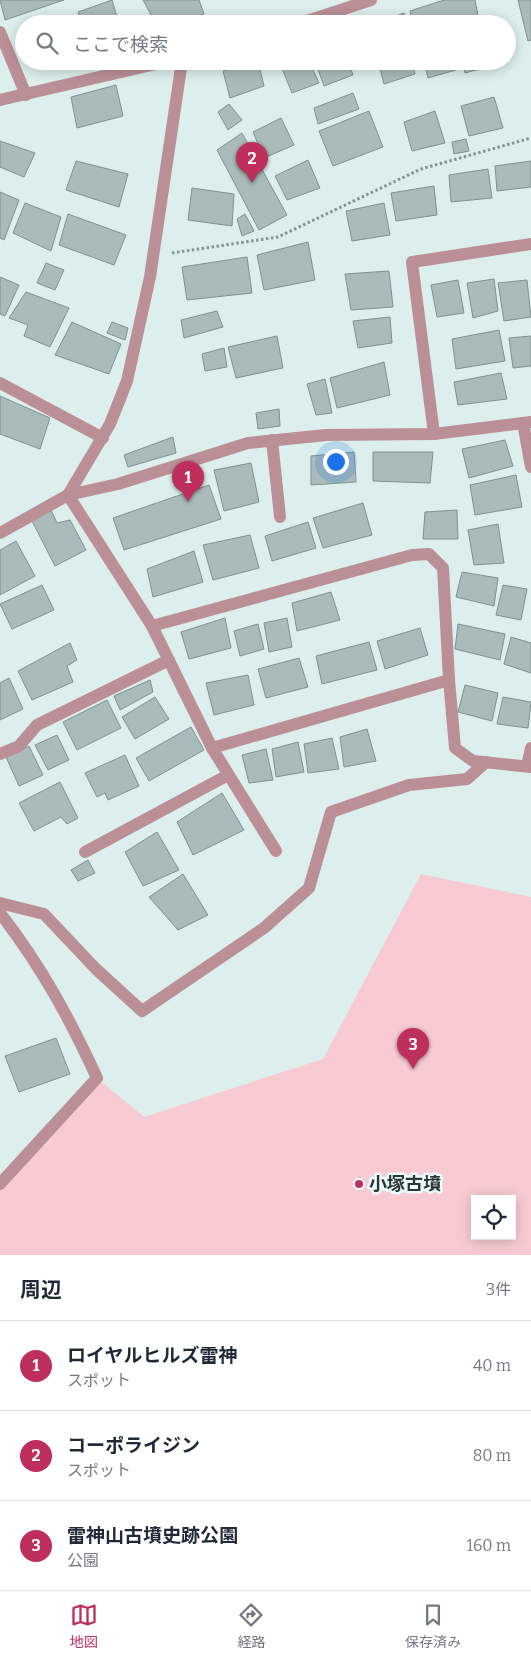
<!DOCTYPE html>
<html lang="ja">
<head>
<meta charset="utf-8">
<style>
  body { margin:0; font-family:Bitter,"Noto Sans JP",serif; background:#f2f2f3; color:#1f2937 }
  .controls { position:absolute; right:15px; bottom:15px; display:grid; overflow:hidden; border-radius:0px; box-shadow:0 2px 12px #0003 }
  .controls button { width:45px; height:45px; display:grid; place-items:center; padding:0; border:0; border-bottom:1px solid #e0e1e3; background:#fff; color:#1f2937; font:25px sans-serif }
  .you { position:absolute; left:335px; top:461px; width:18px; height:18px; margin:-12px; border:4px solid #fff; border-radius:50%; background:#1a73e8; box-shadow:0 0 0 8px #1a73e833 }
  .badge { display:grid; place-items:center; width:32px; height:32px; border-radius:50%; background:#be2f5b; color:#fff; font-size:16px; font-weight:700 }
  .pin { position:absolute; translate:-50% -41px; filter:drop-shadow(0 1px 2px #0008) }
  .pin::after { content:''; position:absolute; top:26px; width:18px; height:15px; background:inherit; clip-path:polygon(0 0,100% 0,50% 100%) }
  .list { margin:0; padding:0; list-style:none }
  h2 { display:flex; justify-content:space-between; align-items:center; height:65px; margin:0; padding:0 20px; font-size:21px }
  h2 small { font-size:16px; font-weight:400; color:#747a83 }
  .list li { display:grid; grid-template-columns:32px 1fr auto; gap:15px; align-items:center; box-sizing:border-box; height:90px; padding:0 20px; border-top:1px solid #e0e1e3 }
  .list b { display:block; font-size:19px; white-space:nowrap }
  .list p { margin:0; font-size:16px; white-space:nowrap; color:#747a83 }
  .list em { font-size:16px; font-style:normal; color:#747a83 }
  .icon { flex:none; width:28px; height:28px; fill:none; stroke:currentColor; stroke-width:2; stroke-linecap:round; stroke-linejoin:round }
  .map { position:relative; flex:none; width:531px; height:1255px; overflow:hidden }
  .search { position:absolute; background:#fff; box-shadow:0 2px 12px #0003; left:15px; right:15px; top:15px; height:55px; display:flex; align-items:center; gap:12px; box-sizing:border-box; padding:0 18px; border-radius:28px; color:#747a83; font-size:19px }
  .sheet { height:335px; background:#fff }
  nav { display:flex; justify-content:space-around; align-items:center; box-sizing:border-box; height:70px; border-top:1px solid #e0e1e3; background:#fff; font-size:14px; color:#747a83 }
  nav a { display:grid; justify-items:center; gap:2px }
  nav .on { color:#be2f5b }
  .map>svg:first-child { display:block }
  .green { fill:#f7cbd1; fill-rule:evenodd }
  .building { fill:#a9bbba; stroke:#7f9190 }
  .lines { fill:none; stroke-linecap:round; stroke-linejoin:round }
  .path { stroke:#869392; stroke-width:3; stroke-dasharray:2.5 2.5; stroke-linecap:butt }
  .service { stroke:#bb8f96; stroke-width:12 }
  .minor { stroke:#bb8f96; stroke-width:12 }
  .poi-dot { fill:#be2f5b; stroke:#e9fcfb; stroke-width:2 }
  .labels { text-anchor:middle; stroke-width:5; stroke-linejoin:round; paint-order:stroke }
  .poi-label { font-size:18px; font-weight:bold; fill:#2e3535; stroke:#e9fcfb; text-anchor:start }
</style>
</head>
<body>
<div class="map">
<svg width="531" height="1255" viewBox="0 0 531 1255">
  <rect width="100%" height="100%" fill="#dcefed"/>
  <!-- green -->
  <path class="green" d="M 421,874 L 531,897 L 531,1255 L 0,1255 L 0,1183 L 97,1078 L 144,1117 L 323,1059 ZM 475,1199 L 512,1199 L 512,1236 L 475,1236 Z"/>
  <!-- building -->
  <g class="building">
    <path d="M 0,0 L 64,0 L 5,20 Z"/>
    <path d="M 112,0 L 119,24 L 82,24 L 78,12 Z"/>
    <path d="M 143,0 L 199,0 L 204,14 L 178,24 L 156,24 Z"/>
    <path d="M 444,0 L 475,0 L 479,21 L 469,24 L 413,24 L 410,11 Z"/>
    <path d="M 518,0 L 531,0 L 531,40 L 528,41 Z"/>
    <path d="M 404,13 L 408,24 L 393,24 L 391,18 Z"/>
    <path d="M 249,61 L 258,61 L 264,86 L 230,98 L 223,71 Z"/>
    <path d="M 292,61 L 309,61 L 319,83 L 292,93 L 281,66 Z"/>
    <path d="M 315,61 L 348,61 L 353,75 L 324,86 Z"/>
    <path d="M 378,61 L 412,61 L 415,74 L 384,84 Z"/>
    <path d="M 424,61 L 454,61 L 456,70 L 428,78 Z"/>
    <path d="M 462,61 L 494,61 L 495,65 L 465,73 Z"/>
    <path d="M 116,85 L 123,116 L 77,128 L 71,97 Z"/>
    <path d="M 353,93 L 359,109 L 318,124 L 314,108 Z"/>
    <path d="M 494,97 L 503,128 L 469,136 L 461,106 Z"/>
    <path d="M 229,104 L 242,120 L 228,130 L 218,112 Z"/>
    <path d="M 369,111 L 383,147 L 333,166 L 319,131 Z"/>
    <path d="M 435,111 L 445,143 L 412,151 L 404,122 Z"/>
    <path d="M 281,118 L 294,145 L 264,158 L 253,132 Z"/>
    <path d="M 242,133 L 287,215 L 259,230 L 217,150 Z"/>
    <path d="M 466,139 L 469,151 L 454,154 L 452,142 Z"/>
    <path d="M 0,141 L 35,153 L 24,177 L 0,167 Z"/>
    <path d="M 308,160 L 320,188 L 287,200 L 275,176 Z"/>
    <path d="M 76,161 L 128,174 L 119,207 L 66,190 Z"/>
    <path d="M 531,161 L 531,187 L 497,191 L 495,166 Z"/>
    <path d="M 488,169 L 492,198 L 451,202 L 449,175 Z"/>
    <path d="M 434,186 L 437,215 L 396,221 L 391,193 Z"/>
    <path d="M 192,188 L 234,194 L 232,226 L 188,220 Z"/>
    <path d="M 0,192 L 19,200 L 4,240 L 0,238 Z"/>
    <path d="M 25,203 L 61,217 L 51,251 L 13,233 Z"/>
    <path d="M 384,203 L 390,235 L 352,241 L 346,211 Z"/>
    <path d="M 68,214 L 126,235 L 114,265 L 59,245 Z"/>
    <path d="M 245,214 L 254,231 L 242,236 L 237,219 Z"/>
    <path d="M 308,242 L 315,280 L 264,290 L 257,255 Z"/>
    <path d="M 247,257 L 252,293 L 187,300 L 182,267 Z"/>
    <path d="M 46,263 L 64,270 L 55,290 L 37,283 Z"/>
    <path d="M 389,271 L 393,307 L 351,310 L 345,274 Z"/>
    <path d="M 0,277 L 19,285 L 5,316 L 0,314 Z"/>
    <path d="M 494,279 L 498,311 L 473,318 L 467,283 Z"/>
    <path d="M 458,280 L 464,313 L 437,317 L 431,285 Z"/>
    <path d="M 527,280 L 531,317 L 504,321 L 498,283 Z"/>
    <path d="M 26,292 L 69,308 L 50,347 L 24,336 L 28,325 L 9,318 Z"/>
    <path d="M 217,311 L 223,327 L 184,338 L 181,320 Z"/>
    <path d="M 390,317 L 392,343 L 358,348 L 353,321 Z"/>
    <path d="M 72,322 L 121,344 L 109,374 L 55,355 Z"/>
    <path d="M 112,322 L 128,328 L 125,340 L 107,333 Z"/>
    <path d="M 499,330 L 505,361 L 456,369 L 452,339 Z"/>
    <path d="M 277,336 L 283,368 L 236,378 L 228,347 Z"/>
    <path d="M 531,336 L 531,366 L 513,368 L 509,338 Z"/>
    <path d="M 224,348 L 227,367 L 205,371 L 202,354 Z"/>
    <path d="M 384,362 L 390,395 L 337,408 L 330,378 Z"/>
    <path d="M 501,373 L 507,399 L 458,405 L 454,382 Z"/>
    <path d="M 325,379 L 332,413 L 316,415 L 307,384 Z"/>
    <path d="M 0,396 L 50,418 L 40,449 L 0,434 Z"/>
    <path d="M 279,409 L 280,426 L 258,429 L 256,413 Z"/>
    <path d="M 173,437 L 176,453 L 128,467 L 124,455 Z"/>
    <path d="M 505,440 L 513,466 L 469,478 L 462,449 Z"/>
    <path d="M 354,452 L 356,482 L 311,485 L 311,456 Z"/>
    <path d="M 373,452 L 433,452 L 430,483 L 373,481 Z"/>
    <path d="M 251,463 L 259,502 L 224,511 L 214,470 Z"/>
    <path d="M 516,475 L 522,507 L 475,515 L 470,485 Z"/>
    <path d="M 209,485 L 221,519 L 124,550 L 113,518 Z"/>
    <path d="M 363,503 L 372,535 L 323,548 L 313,518 Z"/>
    <path d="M 51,510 L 57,523 L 70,520 L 86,550 L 55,566 L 32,521 Z"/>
    <path d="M 457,510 L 458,539 L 423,539 L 425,512 Z"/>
    <path d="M 308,522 L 316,548 L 272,561 L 265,536 Z"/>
    <path d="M 498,524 L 504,563 L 474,565 L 468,530 Z"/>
    <path d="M 250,535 L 259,568 L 213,580 L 203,545 Z"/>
    <path d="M 16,541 L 35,576 L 0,595 L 0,550 Z"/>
    <path d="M 194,551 L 203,582 L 153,597 L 147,569 Z"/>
    <path d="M 462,572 L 498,578 L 494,606 L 456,597 Z"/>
    <path d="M 42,585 L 54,610 L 12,629 L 0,604 Z"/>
    <path d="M 503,585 L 527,589 L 521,620 L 496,615 Z"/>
    <path d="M 331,592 L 340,620 L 297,631 L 292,603 Z"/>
    <path d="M 225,618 L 231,648 L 189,659 L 181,632 Z"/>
    <path d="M 287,618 L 292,647 L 269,652 L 264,623 Z"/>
    <path d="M 258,624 L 264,649 L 240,656 L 234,631 Z"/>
    <path d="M 458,624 L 505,634 L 500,660 L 455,649 Z"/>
    <path d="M 420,628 L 428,655 L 385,669 L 377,641 Z"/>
    <path d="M 511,637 L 531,643 L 531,673 L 504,664 Z"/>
    <path d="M 369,642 L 377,670 L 322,684 L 316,656 Z"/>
    <path d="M 70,643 L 77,660 L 67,666 L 73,682 L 32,700 L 18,671 Z"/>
    <path d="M 299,658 L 308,687 L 266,698 L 258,669 Z"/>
    <path d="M 248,675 L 254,705 L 214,715 L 206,683 Z"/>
    <path d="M 9,678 L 23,709 L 0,720 L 0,683 Z"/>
    <path d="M 150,680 L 153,692 L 120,710 L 114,696 Z"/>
    <path d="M 465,685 L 498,693 L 492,721 L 458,712 Z"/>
    <path d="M 155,697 L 169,719 L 135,739 L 122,717 Z"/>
    <path d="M 503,697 L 531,702 L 528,728 L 497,724 Z"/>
    <path d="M 107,700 L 121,728 L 77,750 L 63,722 Z"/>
    <path d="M 191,727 L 204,750 L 149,781 L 136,758 Z"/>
    <path d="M 367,729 L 376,761 L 344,767 L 340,737 Z"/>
    <path d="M 57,735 L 69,760 L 48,770 L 35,745 Z"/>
    <path d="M 332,738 L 339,769 L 308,773 L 304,744 Z"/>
    <path d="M 298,742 L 304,772 L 276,777 L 272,749 Z"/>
    <path d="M 29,746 L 43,775 L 19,786 L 6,757 Z"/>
    <path d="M 266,749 L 273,780 L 249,783 L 242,755 Z"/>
    <path d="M 125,755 L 139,786 L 108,800 L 105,793 L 97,797 L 85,773 Z"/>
    <path d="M 60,782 L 78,818 L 67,824 L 61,817 L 34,831 L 19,803 Z"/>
    <path d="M 222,793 L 244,830 L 193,855 L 177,822 Z"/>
    <path d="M 157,832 L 179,870 L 143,886 L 125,852 Z"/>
    <path d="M 88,860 L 95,873 L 78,881 L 71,870 Z"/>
    <path d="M 183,874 L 208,915 L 178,930 L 149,897 Z"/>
    <path d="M 56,1038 L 70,1074 L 19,1092 L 5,1056 Z"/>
  </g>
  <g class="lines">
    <!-- path -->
    <path class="path" d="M 172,253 L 278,237 L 421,169 L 531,138"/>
    <!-- service -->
    <g class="service">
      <path d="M 272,440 L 280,517"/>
      <path d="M 0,903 L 44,914 L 96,969 L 142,1011 L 264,928 L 309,888 L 331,812 L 409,785 L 467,779 L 486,762"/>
    </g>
    <!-- minor -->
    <g class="minor">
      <path d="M 298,24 L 371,0"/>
      <path d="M 0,32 L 26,95"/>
      <path d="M 0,100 L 169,61"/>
      <path d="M 0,383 L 103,438"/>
      <path d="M 523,423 L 531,467"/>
      <path d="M 434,434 L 412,262 L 531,244"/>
      <path d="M 0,533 L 68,495 L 110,424 L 127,381 L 150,277 L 182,61"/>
      <path d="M 152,626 L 412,555 L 429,554 L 443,568 L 449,680 L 455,748 L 473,761 L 531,767"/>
      <path d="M 212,748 L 449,680"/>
      <path d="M 0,754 L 19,746 L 37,725 L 169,660"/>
      <path d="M 527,766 L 531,748"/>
      <path d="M 276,851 L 212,748 L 152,626 L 68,495 L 118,484 L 248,443 L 326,435 L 434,434 L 531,422"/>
      <path d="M 85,852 L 228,775"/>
      <path d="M 0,913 C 41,966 69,1017 97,1078 L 0,1184"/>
    </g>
  </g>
  <!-- markers -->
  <circle class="poi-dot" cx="359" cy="1184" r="5"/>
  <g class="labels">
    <!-- poi labels -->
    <g class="poi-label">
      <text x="369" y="1190">小塚古墳</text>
    </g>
  </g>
</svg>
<div class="controls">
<button><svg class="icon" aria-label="locate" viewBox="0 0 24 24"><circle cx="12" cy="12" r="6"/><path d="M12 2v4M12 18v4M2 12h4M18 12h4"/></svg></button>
</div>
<div class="you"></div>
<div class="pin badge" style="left:188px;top:502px">1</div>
<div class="pin badge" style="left:252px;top:183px">2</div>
<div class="pin badge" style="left:413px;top:1069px">3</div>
<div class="search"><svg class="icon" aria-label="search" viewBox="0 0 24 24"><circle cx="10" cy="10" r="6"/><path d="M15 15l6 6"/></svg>ここで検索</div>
</div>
<section class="sheet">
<h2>周辺<small>3件</small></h2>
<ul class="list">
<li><span class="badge">1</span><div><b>ロイヤルヒルズ雷神</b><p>スポット</p></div><em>40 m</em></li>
<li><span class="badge">2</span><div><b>コーポライジン</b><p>スポット</p></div><em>80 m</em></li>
<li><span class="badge">3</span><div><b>雷神山古墳史跡公園</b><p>公園</p></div><em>160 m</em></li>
</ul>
</section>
<nav>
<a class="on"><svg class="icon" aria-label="map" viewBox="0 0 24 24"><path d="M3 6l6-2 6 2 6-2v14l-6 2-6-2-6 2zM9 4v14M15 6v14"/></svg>地図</a>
<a><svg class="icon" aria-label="directions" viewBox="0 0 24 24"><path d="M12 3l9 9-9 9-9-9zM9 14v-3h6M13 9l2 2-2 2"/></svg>経路</a>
<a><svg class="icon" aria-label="saved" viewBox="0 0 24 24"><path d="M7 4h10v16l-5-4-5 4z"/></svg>保存済み</a>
</nav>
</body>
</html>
